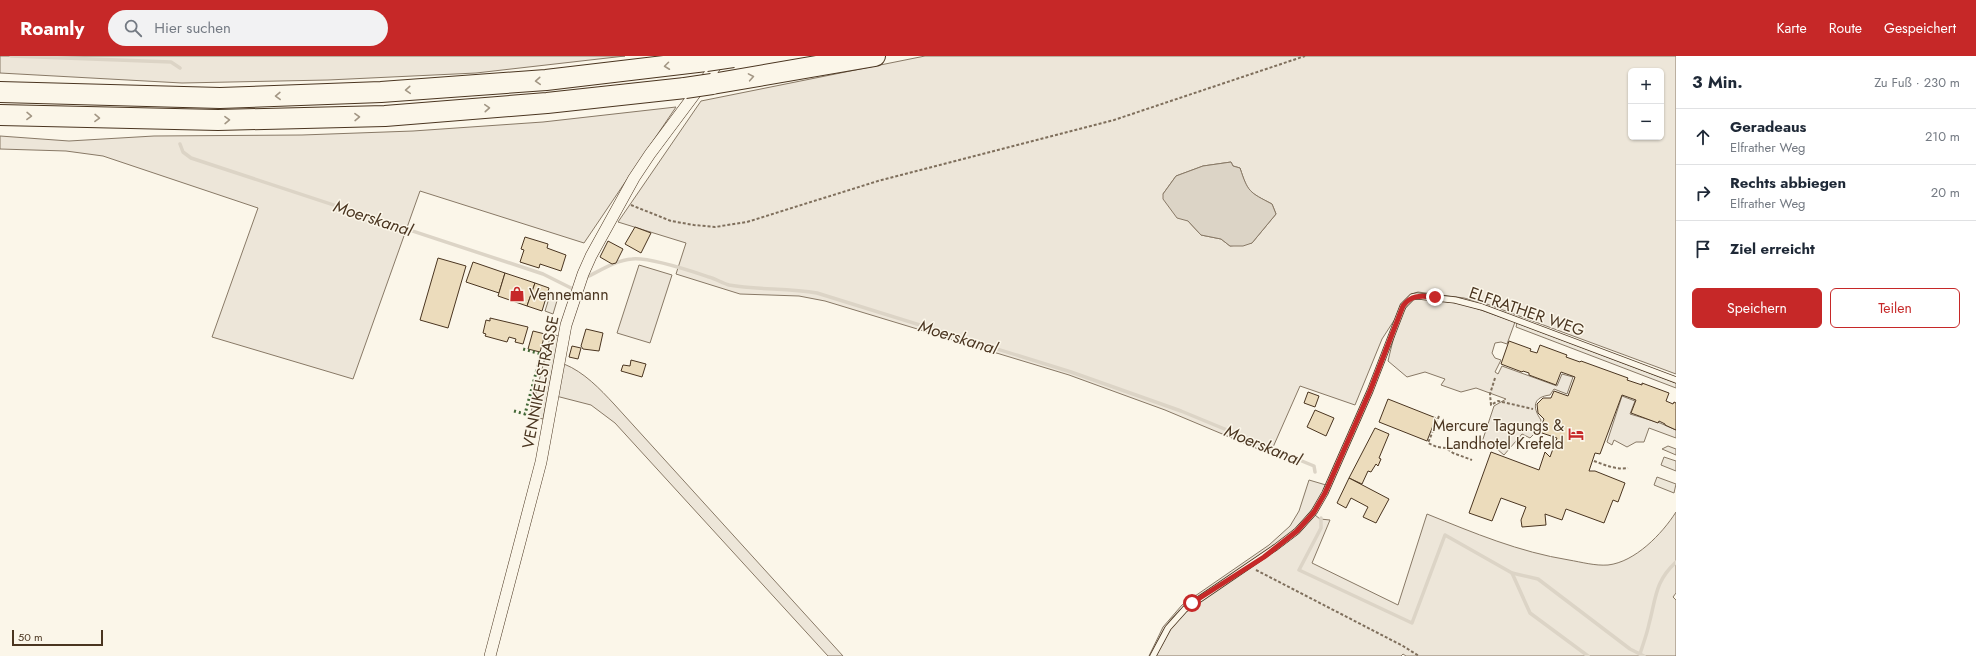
<!DOCTYPE html>
<html lang="de">
<head>
<meta charset="utf-8">
<style>
  body { margin:0; font-family:Jost,sans-serif; background:#f2f2f3; color:#1f2937 }
  .controls { position:absolute; right:12px; top:12px; display:grid; overflow:hidden; border-radius:6px; box-shadow:0 1px 3px #0004 }
  .controls button { width:36px; height:36px; display:grid; place-items:center; padding:0; border:0; border-bottom:1px solid #e0e1e3; background:#fff; color:#1f2937; font:20px sans-serif }
  .scale { position:absolute; left:12px; bottom:10px; width:91px; box-sizing:border-box; padding-left:4px; border:2px solid #4a3520; border-top:0; font-size:11px; line-height:14px; white-space:nowrap; color:#4a3520; -webkit-text-stroke:3px #fbf6e9; paint-order:stroke }
  .stop { position:absolute; width:12px; height:12px; margin:-9px; border:3px solid #c62828; border-radius:50%; background:#fff }
  .stop.end { background:#c62828; border-color:#fff; box-shadow:0 1px 4px #0008 }
  .list { margin:0; padding:0; list-style:none }
  h2 { display:flex; justify-content:space-between; align-items:center; height:52px; margin:0; padding:0 16px; font-size:17px }
  h2 small { font-size:13px; font-weight:400; color:#747a83 }
  .list li { display:grid; grid-template-columns:26px 1fr auto; gap:12px; align-items:center; box-sizing:border-box; height:56px; padding:0 16px; border-top:1px solid #e0e1e3 }
  .list b { display:block; font-size:15px; white-space:nowrap }
  .list p { margin:0; font-size:13px; white-space:nowrap; color:#747a83 }
  .list em { font-size:13px; font-style:normal; color:#747a83 }
  .actions { display:flex; gap:8px; padding:12px 16px }
  .actions a { flex:1; padding:9px 0; border:1px solid #c62828; border-radius:6px; text-align:center; font-size:14px; color:#c62828 }
  .actions .main { background:#c62828; color:#fff }
  .icon { flex:none; width:22px; height:22px; fill:none; stroke:currentColor; stroke-width:2; stroke-linecap:round; stroke-linejoin:round }
  .map { position:relative; flex:none; width:1676px; height:600px; overflow:hidden }
  header { display:flex; align-items:center; gap:24px; box-sizing:border-box; height:56px; padding:0 20px; background:#c62828; color:#fff }
  header strong { font-size:19px }
  nav { display:flex; gap:22px; margin-inline-start:auto; font-size:14px }
  .search { width:280px; height:36px; background:#f2f2f3; display:flex; align-items:center; gap:10px; box-sizing:border-box; padding:0 14px; border-radius:22px; color:#747a83; font-size:15px }
  main { display:flex }
  aside { flex:1; background:#fff }
  .map>svg:first-child { display:block }
  .green { fill:#ede6d9; stroke:#887966; fill-rule:evenodd }
  .parking { fill:#ede7d9; stroke:#887966 }
  .water { fill:#dcd4c6; stroke:#887966 }
  .lines { fill:none; stroke-linecap:round; stroke-linejoin:round }
  .stream { stroke:#dcd4c6; stroke-width:3.5 }
  .building { fill:#ecdcbc; stroke:#4a3520 }
  .service-casing { stroke:#4a3520; stroke-width:7 }
  .minor-casing { stroke:#4a3520; stroke-width:12 }
  .motorway-casing { stroke:#4a3520; stroke-width:22 }
  .path { stroke:#7f6f5c; stroke-width:2; stroke-dasharray:3 2; stroke-linecap:butt }
  .service { stroke:#fbf6e9; stroke-width:5.5 }
  .minor { stroke:#fbf6e9; stroke-width:11 }
  .motorway { stroke:#fbf6e9; stroke-width:20 }
  .motorway-bridge-casing { stroke:#4a3520; stroke-width:22; stroke-linecap:butt }
  .motorway-bridge { stroke:#fbf6e9; stroke-width:20 }
  .hedge { stroke:#436837; stroke-width:3; stroke-dasharray:2 3; stroke-linecap:butt }
  .oneway { stroke:#a29684 }
  .route { stroke:#c62828; stroke-width:5 }
  .labels { text-anchor:middle; stroke-width:3; stroke-linejoin:round; paint-order:stroke }
  .poi-label { font-size:16px; fill:#4a3520; stroke:#fbf6e9; text-anchor:start }
  .street-label { font-size:16px; fill:#4a3520; stroke:#fbf6e9 }
  .water-label { font-size:17px; font-style:italic; fill:#4a3520; stroke:#fbf6e9 }
</style>
</head>
<body>
<header>
<strong>Roamly</strong>
<div class="search"><svg class="icon" aria-label="search" viewBox="0 0 24 24"><circle cx="10" cy="10" r="6"/><path d="M15 15l6 6"/></svg>Hier suchen</div>
<nav><a>Karte</a><a>Route</a><a>Gespeichert</a></nav>
</header>
<main>
<div class="map">
<svg width="1676" height="600" viewBox="0 0 1676 600">
  <rect width="100%" height="100%" fill="#fbf6e9"/>
  <!-- green -->
  <g class="green">
    <path d="M 0,0 L 625,0 L 476,17 L 328,24 L 182,27 L 0,17 Z"/>
    <path d="M 925,0 L 1676,0 L 1676,318 L 1484,247 L 1464,242 L 1418,236 L 1411,238 L 1401,248 L 1395,263 L 1382,283 L 1355,349 L 1300,330 L 1270,398 L 1165,354 L 1069,319 L 825,245 L 799,240 L 740,238 L 676,218 L 686,187 L 618,166 L 701,45 ZM 1631,15 L 1661,15 L 1661,81 L 1631,81 ZM 1231,106 L 1233,110 L 1240,112 C 1248,137 1249,136 1272,148 L 1276,158 L 1252,187 L 1230,190 L 1221,183 L 1201,179 L 1163,138 L 1176,120 L 1203,110 Z"/>
    <path d="M 676,51 L 584,187 L 420,135 L 353,323 L 212,281 L 258,152 L 103,100 L 66,95 L 0,93 L 0,80 L 69,85 L 154,80 L 302,79 L 413,75 L 543,66 Z"/>
    <path d="M 639,209 L 672,219 L 650,287 L 617,277 Z"/>
    <path d="M 1417,242 L 1464,248 L 1515,266 L 1507,288 L 1501,286 L 1495,287 L 1492,297 L 1495,302 L 1501,304 L 1495,316 L 1498,318 L 1502,310 L 1557,330 L 1562,318 L 1573,321 L 1567,338 L 1554,333 L 1550,339 C 1533,341 1532,351 1541,364 L 1538,376 L 1536,376 L 1530,382 L 1522,378 L 1504,399 L 1491,388 L 1482,386 L 1494,350 L 1506,343 L 1476,332 L 1461,336 L 1441,329 L 1445,323 L 1425,316 L 1407,321 L 1388,305 C 1392,289 1400,247 1417,242 Z"/>
    <path d="M 564,308 C 584,316 600,333 614,348 L 843,600 L 828,600 L 615,367 L 591,349 L 556,340 Z"/>
    <path d="M 1622,340 L 1635,345 L 1630,358 L 1660,367 L 1676,374 L 1676,382 L 1649,372 L 1644,386 L 1636,386 L 1627,391 L 1614,384 L 1612,389 L 1607,386 Z"/>
    <path d="M 1309,424 L 1326,429 C 1307,475 1258,502 1217,528 C 1202,538 1185,547 1173,561 C 1163,572 1157,586 1151,600 L 1149,600 L 1163,571 L 1182,549 L 1269,489 L 1290,470 L 1299,455 Z"/>
    <path d="M 1676,456 L 1676,537 L 1673,541 L 1676,544 L 1676,600 L 1406,600 L 1403,598 L 1401,600 L 1156,600 L 1170,574 L 1186,555 L 1278,493 L 1299,477 L 1315,459 L 1320,463 L 1330,464 L 1312,507 L 1398,549 L 1427,458 C 1474,477 1519,496 1569,504 C 1581,506 1595,510 1608,509 C 1635,506 1662,478 1676,456 Z"/>
  </g>
  <!-- parking -->
  <g class="parking">
    <path d="M 551,236 L 559,238 L 553,258 L 545,255 Z"/>
    <path d="M 1517,267 L 1676,327 L 1676,332 L 1516,271 Z"/>
    <path d="M 551,278 L 559,280 L 543,363 L 530,360 Z"/>
    <path d="M 1668,390 L 1676,393 L 1676,399 L 1662,393 Z"/>
    <path d="M 1664,401 L 1676,405 L 1676,415 L 1661,409 Z"/>
    <path d="M 1657,421 L 1676,428 L 1674,437 L 1654,429 Z"/>
  </g>
  <!-- water -->
  <path class="water" d="M 1231,106 L 1233,110 L 1240,112 C 1248,136 1249,136 1272,148 L 1276,158 L 1252,187 L 1243,190 L 1230,190 L 1221,183 L 1201,179 L 1188,165 L 1177,162 L 1163,143 L 1163,138 L 1176,120 L 1203,110 Z"/>
  <g class="lines">
    <!-- stream -->
    <g class="stream">
      <path d="M 11,0 L 171,6 L 180,12"/>
      <path d="M 180,88 L 183,96 L 191,102 L 543,218 L 571,232"/>
      <path d="M 587,221 C 601,214 617,204 632,203 C 650,201 691,215 709,221 C 716,223 722,227 729,229 C 758,234 787,232 817,237 L 1071,316 L 1181,355 L 1314,410 L 1315,416"/>
      <path d="M 1321,462 L 1321,472 L 1299,514 L 1412,567 L 1445,479 L 1512,517 L 1530,557 L 1588,600"/>
      <path d="M 1512,517 L 1538,523 L 1630,593 L 1644,600"/>
      <path d="M 1640,598 C 1643,588 1647,578 1649,568 C 1656,542 1655,525 1676,506"/>
    </g>
  </g>
  <!-- building -->
  <g class="building">
    <path d="M 635,171 L 651,177 L 641,197 L 625,188 Z"/>
    <path d="M 525,181 L 548,188 L 547,192 L 566,199 L 561,215 L 540,208 L 539,212 L 520,206 L 524,194 L 521,193 Z"/>
    <path d="M 608,185 L 623,193 L 616,207 L 612,208 L 600,201 Z"/>
    <path d="M 438,202 L 466,210 L 448,272 L 420,264 Z"/>
    <path d="M 473,206 L 505,217 L 499,237 L 466,226 Z"/>
    <path d="M 505,217 L 535,227 L 527,250 L 498,240 Z"/>
    <path d="M 535,227 L 549,232 L 542,255 L 527,250 Z"/>
    <path d="M 490,262 L 528,271 L 523,288 L 515,286 L 516,283 L 509,281 L 507,286 L 485,280 L 486,278 L 483,277 L 486,264 L 490,265 Z"/>
    <path d="M 586,273 L 603,277 L 599,295 L 583,293 L 581,290 Z"/>
    <path d="M 533,275 L 545,278 L 540,296 L 528,293 Z"/>
    <path d="M 1509,285 L 1531,293 L 1530,295 L 1537,297 L 1540,289 L 1567,299 L 1566,301 L 1580,306 L 1581,305 L 1628,322 L 1627,324 L 1642,329 L 1642,327 L 1669,337 L 1666,345 L 1673,348 L 1674,346 L 1676,347 L 1676,374 L 1665,369 L 1665,368 L 1659,365 L 1658,367 L 1631,357 L 1636,344 L 1622,339 L 1600,398 L 1595,397 L 1589,415 L 1595,415 L 1625,427 L 1618,446 L 1613,444 L 1604,467 L 1566,453 L 1562,464 L 1545,458 L 1546,469 L 1522,471 L 1521,464 L 1526,451 L 1501,442 L 1492,465 L 1469,457 L 1491,396 L 1539,414 L 1545,396 L 1550,401 L 1557,382 L 1539,376 L 1544,363 L 1538,357 L 1537,348 L 1543,342 L 1551,342 L 1554,335 L 1568,340 L 1575,321 L 1561,316 L 1556,329 L 1529,319 L 1529,317 L 1523,315 L 1522,316 L 1501,308 Z"/>
    <path d="M 572,290 L 581,292 L 578,303 L 569,301 Z"/>
    <path d="M 631,304 L 646,308 L 642,321 L 621,315 L 623,309 L 630,310 Z"/>
    <path d="M 1308,336 L 1319,340 L 1315,351 L 1304,347 Z"/>
    <path d="M 1388,343 L 1436,362 L 1427,385 L 1379,366 Z"/>
    <path d="M 1315,354 L 1334,362 L 1326,380 L 1307,371 Z"/>
    <path d="M 1375,372 L 1389,378 L 1379,402 L 1381,403 L 1378,410 L 1376,408 L 1371,416 L 1368,415 L 1362,428 L 1349,422 Z"/>
    <path d="M 1349,422 L 1389,443 L 1376,467 L 1363,461 L 1368,451 L 1351,442 L 1346,452 L 1337,447 Z"/>
  </g>
  <g class="lines">
    <defs>
      <path id="service" d="M 1153,600 L 1168,572 L 1185,553 L 1276,491 L 1297,475 L 1314,456 L 1325,437 L 1370,335 L 1403,250 L 1412,241 L 1417,240 L 1455,244 L 1482,251 L 1676,324"/>
      <path id="minor" d="M 490,600 L 541,406 L 566,269 L 583,218 L 591,200 L 634,122 L 650,98 L 721,3"/>
      <g id="motorway">
        <path d="M 712,28 L 875,0"/>
        <path d="M 0,36 L 220,42 L 381,36 L 546,24 L 706,5"/>
        <path d="M 0,59 L 218,64 L 385,60 L 547,47 L 685,32"/>
      </g>
    </defs>
    <!-- service casing -->
    <use href="#service" class="service-casing"/>
    <!-- minor casing -->
    <use href="#minor" class="minor-casing"/>
    <!-- motorway casing -->
    <use href="#motorway" class="motorway-casing"/>
    <!-- path -->
    <g class="path">
      <path d="M 631,149 L 671,165 L 694,169 L 715,171 L 747,166 L 878,125 L 1114,64 L 1305,0"/>
      <path d="M 1495,322 L 1490,338 L 1491,349 L 1498,345 L 1533,353"/>
      <path d="M 1439,360 L 1428,387 L 1437,391 L 1446,392 L 1453,397 L 1472,404"/>
      <path d="M 1594,405 C 1605,409 1616,414 1628,412"/>
      <path d="M 1256,514 L 1403,590 L 1419,600"/>
    </g>
    <!-- service -->
    <use href="#service" class="service"/>
    <!-- minor -->
    <use href="#minor" class="minor"/>
    <!-- motorway -->
    <use href="#motorway" class="motorway"/>
    <defs>
      <g id="motorway-bridge">
        <path d="M 706,5 L 733,1"/>
        <path d="M 685,32 L 712,28"/>
      </g>
    </defs>
    <!-- motorway-bridge casing -->
    <use href="#motorway-bridge" class="motorway-bridge-casing"/>
    <!-- motorway-bridge -->
    <use href="#motorway-bridge" class="motorway-bridge"/>
    <!-- hedge -->
    <path class="hedge" d="M 514,355 L 525,358 L 541,298 L 523,293"/>
  </g>
  <!-- one-way arrows -->
  <defs><path id="oneway-chevron" d="M-2-3.5L2.5 0L-2 3.5" fill="none" stroke-width="1.6" stroke-linecap="round" stroke-linejoin="round"/></defs>
  <g class="oneway">
    <use href="#oneway-chevron" transform="translate(667 10) rotate(173)"/>
    <use href="#oneway-chevron" transform="translate(751 21) rotate(-10)"/>
    <use href="#oneway-chevron" transform="translate(538 25) rotate(176)"/>
    <use href="#oneway-chevron" transform="translate(408 34) rotate(176)"/>
    <use href="#oneway-chevron" transform="translate(278 40) rotate(178)"/>
    <use href="#oneway-chevron" transform="translate(487 52) rotate(-4)"/>
    <use href="#oneway-chevron" transform="translate(29 60) rotate(1)"/>
    <use href="#oneway-chevron" transform="translate(357 61) rotate(-1)"/>
    <use href="#oneway-chevron" transform="translate(97 62) rotate(1)"/>
    <use href="#oneway-chevron" transform="translate(227 64) rotate(-1)"/>
  </g>
  <g class="lines">
    <!-- route -->
    <path class="route" d="M 1192,547 L 1264,501 L 1297,475 L 1314,456 L 1325,437 L 1370,335 L 1403,250 C 1412,238 1421,240 1435,241"/>
  </g>
  <!-- icons -->
  <defs>
    <symbol id="shop-bare" viewBox="-9 -9 18 18"><path d="M-5-2.5h2.3a2.7 3.5 0 0 1 5.4 0H5L5.5 6h-11ZM-1.5-2.5h3a1.5 2.3 0 0 0-3 0Z" fill="#c62828" stroke="#fbf6e9" stroke-width="2.5" paint-order="stroke"/></symbol>
    <symbol id="hotel-bare" viewBox="-9 -9 18 18"><path d="M-6-4.5h1.5V1H6V5H4.5V3h-9V5H-6ZM-4 0a1.8 1.8 0 1 1 3.6 0ZM.5 0V-2.5h3Q6-2.5 6 0Z" fill="#c62828" stroke="#fbf6e9" stroke-width="2.5" paint-order="stroke"/></symbol>
  </defs>
  <g fill-rule="evenodd">
    <use href="#shop-bare" x="506" y="227" width="22" height="22"/>
    <use href="#hotel-bare" x="1565" y="367" width="22" height="22"/>
  </g>
  <g class="labels">
    <!-- poi labels -->
    <g class="poi-label">
      <text x="529" y="244">Vennemann</text>
      <text x="1564" y="375" text-anchor="end">Mercure Tagungs &amp;<tspan x="1564" dy="18">Landhotel Krefeld</tspan></text>
    </g>
    <!-- street labels -->
    <g class="street-label">
      <text transform="translate(1527 255) rotate(19)" y="6">ELFRATHER WEG</text>
      <text transform="translate(540 326) rotate(-79)" y="6">VENNIKELSTRASSE</text>
    </g>
    <!-- water labels -->
    <g class="water-label">
      <text transform="translate(373 162) rotate(18)" y="6">Moerskanal</text>
      <text transform="translate(958 281) rotate(17)" y="6">Moerskanal</text>
      <text transform="translate(1263 389) rotate(22)" y="6">Moerskanal</text>
    </g>
  </g>
</svg>
<div class="controls">
<button>+</button>
<button>−</button>
</div>
<div class="scale">50 m</div>
<div class="stop" style="left:1192px;top:547px"></div>
<div class="stop end" style="left:1435px;top:241px"></div>
</div>
<aside>
<h2>3 Min.<small>Zu Fuß · 230 m</small></h2>
<ul class="list">
<li><svg class="icon" aria-label="ahead" viewBox="0 0 24 24"><path d="M12 20V5M6 11l6-6 6 6"/></svg><div><b>Geradeaus</b><p>Elfrather Weg</p></div><em>210 m</em></li>
<li><svg class="icon" aria-label="right" viewBox="0 0 24 24"><path d="M7 20v-9h11M14 6l5 5-5 5"/></svg><div><b>Rechts abbiegen</b><p>Elfrather Weg</p></div><em>20 m</em></li>
<li><svg class="icon" aria-label="arrive" viewBox="0 0 24 24"><path d="M6 21V4h12l-3 4 3 4H6"/></svg><div><b>Ziel erreicht</b></div></li>
</ul>
<div class="actions"><a class="main">Speichern</a><a>Teilen</a></div>
</aside>
</main>
</body>
</html>
